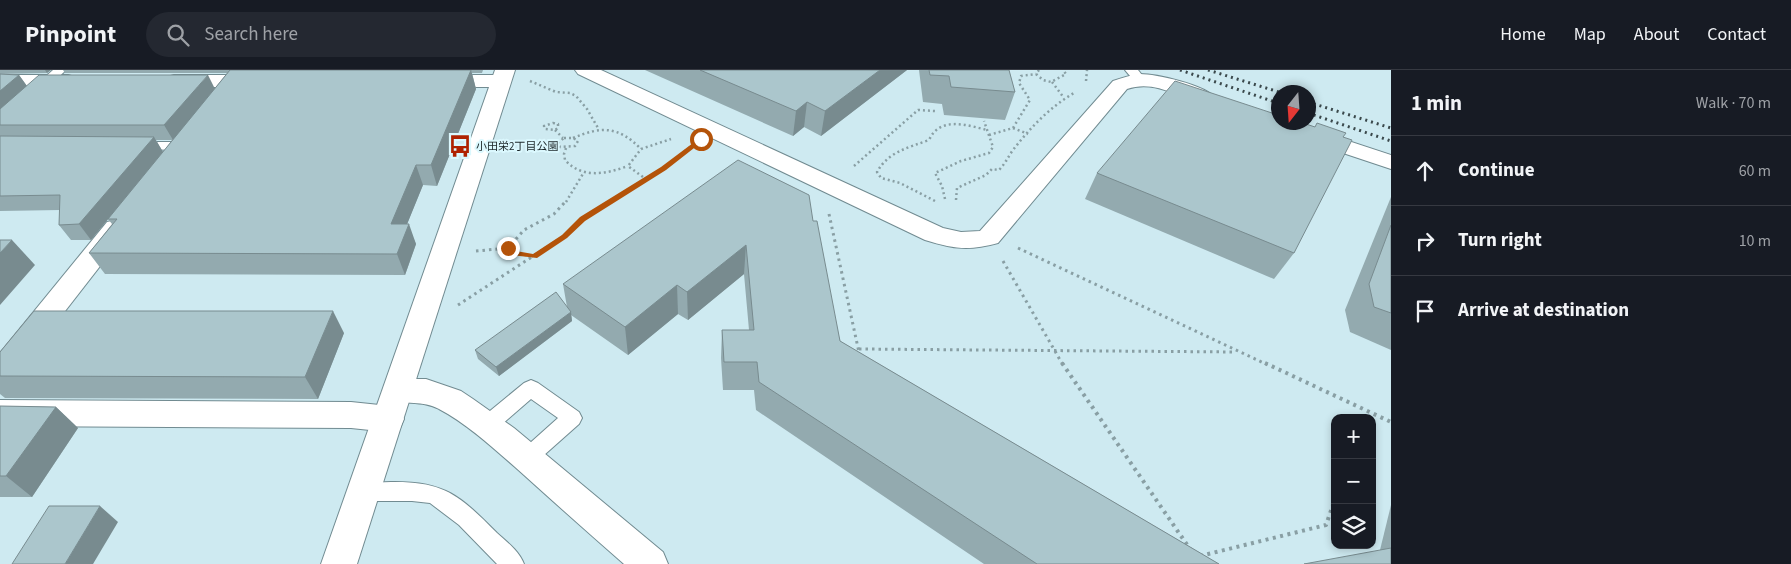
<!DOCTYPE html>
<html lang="en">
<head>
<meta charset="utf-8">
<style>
  body { margin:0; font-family:"Source Sans 3","Noto Sans JP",sans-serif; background:#242831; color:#f1f3f6 }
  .controls { position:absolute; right:15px; bottom:15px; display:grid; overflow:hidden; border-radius:10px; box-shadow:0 2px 8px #0003 }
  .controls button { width:45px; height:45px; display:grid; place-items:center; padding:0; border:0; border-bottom:1px solid #363941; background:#171b24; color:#f1f3f6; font:25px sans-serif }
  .compass { position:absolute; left:1271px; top:15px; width:45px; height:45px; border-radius:50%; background:#171b24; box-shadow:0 2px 8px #0003; rotate:197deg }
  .stop { position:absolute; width:15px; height:15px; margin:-11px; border:4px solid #b45309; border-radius:50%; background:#fff }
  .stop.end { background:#b45309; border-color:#fff; box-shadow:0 1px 5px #0008 }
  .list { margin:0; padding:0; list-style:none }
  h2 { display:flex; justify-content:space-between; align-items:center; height:65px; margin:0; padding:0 20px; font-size:21px }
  h2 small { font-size:16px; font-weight:400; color:#9ea1a6 }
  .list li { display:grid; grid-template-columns:32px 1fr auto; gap:15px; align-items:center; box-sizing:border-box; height:70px; padding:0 20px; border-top:1px solid #363941 }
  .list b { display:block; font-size:19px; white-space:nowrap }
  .list em { font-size:16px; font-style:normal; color:#9ea1a6 }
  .icon { flex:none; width:28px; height:28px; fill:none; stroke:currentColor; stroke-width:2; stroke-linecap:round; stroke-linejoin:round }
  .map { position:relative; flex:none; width:1391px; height:494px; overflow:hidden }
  header { display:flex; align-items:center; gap:30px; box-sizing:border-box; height:70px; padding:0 25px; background:#171b24; border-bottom:1px solid #363941 }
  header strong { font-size:24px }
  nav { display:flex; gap:28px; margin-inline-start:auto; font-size:18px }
  .search { width:350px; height:45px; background:#242831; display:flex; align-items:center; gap:12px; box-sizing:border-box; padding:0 18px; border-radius:28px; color:#9ea1a6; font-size:19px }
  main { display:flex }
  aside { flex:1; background:#171b24 }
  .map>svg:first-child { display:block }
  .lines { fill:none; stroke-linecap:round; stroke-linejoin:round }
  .service-casing { stroke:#718b91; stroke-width:2 }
  .minor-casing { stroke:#718b91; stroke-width:2 }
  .tertiary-casing { stroke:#718b91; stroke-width:2 }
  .path-far2 { stroke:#899fa4; stroke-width:2.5; stroke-dasharray:2 3; stroke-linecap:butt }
  .path-far1 { stroke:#899fa4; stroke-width:3; stroke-dasharray:2.5 4; stroke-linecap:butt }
  .path { stroke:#899fa4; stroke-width:4; stroke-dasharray:3 4.5; stroke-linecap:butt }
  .service { fill:#fff; fill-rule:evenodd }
  .minor { fill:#fff; fill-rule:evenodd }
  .tertiary { fill:#fff; fill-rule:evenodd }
  .rail { stroke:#3a484b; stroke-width:3; stroke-dasharray:2 4; stroke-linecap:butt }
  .wall { fill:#93aaaf; fill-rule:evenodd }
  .shaded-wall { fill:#788b8f }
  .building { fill:#abc6cc; stroke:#788b8f }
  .route { fill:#b45309 }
  .labels { text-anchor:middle; stroke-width:4; stroke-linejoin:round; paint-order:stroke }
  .far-poi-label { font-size:11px; fill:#1b2628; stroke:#dbf8fe; text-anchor:start }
</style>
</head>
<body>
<header>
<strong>Pinpoint</strong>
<div class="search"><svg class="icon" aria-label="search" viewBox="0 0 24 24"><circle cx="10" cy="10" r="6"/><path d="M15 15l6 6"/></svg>Search here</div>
<nav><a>Home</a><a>Map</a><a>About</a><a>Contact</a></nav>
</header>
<main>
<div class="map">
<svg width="1391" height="494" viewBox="0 0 1391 494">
  <rect width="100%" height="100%" fill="#ceeaf1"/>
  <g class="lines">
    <defs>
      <g id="service">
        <path d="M 53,0 L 66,0 L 42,23 L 34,23 L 32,20 L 34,17 Z"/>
        <path d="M 1125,0 L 1138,0 L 1146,10 L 1144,13 L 1136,13 Z"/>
        <path d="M 137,72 L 181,72 L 188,76 L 181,80 L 132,79 L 130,76 Z"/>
        <path d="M 531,310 L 538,313 L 579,342 L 582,348 L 579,354 L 534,394 L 527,397 L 520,394 L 517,388 L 520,382 L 558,348 L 531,329 L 493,362 L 486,364 L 479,362 L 476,356 L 479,350 L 524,313 Z"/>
        <path d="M 391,412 C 445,411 460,426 497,463 C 507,472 519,481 524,494 L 497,494 L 459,455 L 430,433 L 412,431 L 364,431 L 356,429 L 353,422 L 356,415 L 364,413 Z"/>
      </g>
      <g id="minor">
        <path d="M 575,0 L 601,0 L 943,158 L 961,162 L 980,161 L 1113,11 C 1122,8 1131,5 1140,4 C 1156,4 1206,15 1215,28 L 1212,32 L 1205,34 C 1179,28 1155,9 1127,19 L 998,173 C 969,181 954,179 925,170 L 578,4 Z"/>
        <path d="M 0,5 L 68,5 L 75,7 L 78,11 L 75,15 L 68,17 L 0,17 Z"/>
        <path d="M 174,5 L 258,5 L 265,7 L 268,11 L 265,15 L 258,17 L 174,17 L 167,15 L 164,11 L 167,7 Z"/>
        <path d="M 436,5 L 501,5 L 508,7 L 511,11 L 508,15 L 501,17 L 436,17 L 429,15 L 426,11 L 429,7 Z"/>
        <path d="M 1312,59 L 1391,85 L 1391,99 L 1304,70 L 1301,65 L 1304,60 Z"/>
        <path d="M 116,150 L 125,152 L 128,158 L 125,164 L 10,312 L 0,316 L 0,283 L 107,152 Z"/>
        <path d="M 398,309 L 426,309 L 461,321 L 473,329 L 514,358 L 663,482 L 668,494 L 624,494 C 590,464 557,435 524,405 C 499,383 468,354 439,339 C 423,330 405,335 387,329 L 383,321 L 387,313 Z"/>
        <path d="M 0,330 L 351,332 L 389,336 L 400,340 L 404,349 L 400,358 L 389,362 L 351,358 L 0,356 Z"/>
      </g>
      <path id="tertiary" d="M 495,0 L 515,0 L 357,494 L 321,494 Z"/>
    </defs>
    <!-- service casing -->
    <use href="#service" class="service-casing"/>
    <!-- minor casing -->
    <use href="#minor" class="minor-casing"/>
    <!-- tertiary casing -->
    <use href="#tertiary" class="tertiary-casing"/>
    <!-- path-far2 -->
    <g class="path-far2">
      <path d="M 1039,0 L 1036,4 L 1043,10 L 1051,12 L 1066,4 L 1063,0"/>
      <path d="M 530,11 L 556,22 L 570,23 L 576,26 L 587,39 L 598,58"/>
      <path d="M 1086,11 L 1087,0"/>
      <path d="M 1052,12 L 1064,28"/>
      <path d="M 553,53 L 558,54 L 558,58 L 555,60 L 545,59 L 544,56 Z"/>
      <path d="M 1013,58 L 1028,64"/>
      <path d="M 555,60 L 563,68"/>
      <path d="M 989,65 L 1013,58 L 1030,30 L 1019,13 L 1021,6 L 1036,4"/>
      <path d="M 564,68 L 573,68 L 578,71 L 575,76 L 560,77 L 558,73 Z"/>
      <path d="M 573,68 C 602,56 618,56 641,79"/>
      <path d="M 566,78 L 564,84 L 565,90 C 582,109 606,104 628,96"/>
      <path d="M 854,96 L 918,40 L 935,41"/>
      <path d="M 647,110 L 628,96 L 641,79 L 671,69"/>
      <path d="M 945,129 L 942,116 L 935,103 L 961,91 L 989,83 L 993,77 L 984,51"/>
      <path d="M 956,130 L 957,118 L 986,105 L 992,99 L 999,100 C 1005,94 1008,87 1013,80 C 1030,58 1050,37 1074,23"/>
      <path d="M 935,131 L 900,113 L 881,108 L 877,102 C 889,81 908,78 929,70 C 940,46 967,55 987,60"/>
      <path d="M 566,132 L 584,102"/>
      <path d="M 610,132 L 663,99 L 690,77"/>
    </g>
    <!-- path-far1 -->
    <g class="path-far1">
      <path d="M 829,144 L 860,287"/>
      <path d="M 1018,178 L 1268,295"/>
      <path d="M 476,181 L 508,178"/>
      <path d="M 533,186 L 514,183 L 508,178 L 524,160 L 554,144 L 566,131"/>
      <path d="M 1003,191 L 1063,295"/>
      <path d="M 458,235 L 564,166 L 583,149 L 612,131"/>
      <path d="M 859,279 L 1235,282"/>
    </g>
    <!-- path -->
    <g class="path">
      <path d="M 1062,293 L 1190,479"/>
      <path d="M 1265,293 L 1391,352"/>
      <path d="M 1363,348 L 1365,341"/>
      <path d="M 1200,486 L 1326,455 L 1335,429"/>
    </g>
    <!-- service -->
    <use href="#service" class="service"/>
    <!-- minor -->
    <use href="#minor" class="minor"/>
    <!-- tertiary -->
    <use href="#tertiary" class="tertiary"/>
    <!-- rail -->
    <g class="rail">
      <path d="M 1180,0 L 1278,33"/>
      <path d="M 1208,0 L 1279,22"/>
      <path d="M 1308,32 L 1391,58"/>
      <path d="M 1308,43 L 1391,71"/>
    </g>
  </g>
  <!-- wall -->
  <g class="wall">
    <path d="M 0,0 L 51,0 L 47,3 L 0,4 Z"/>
    <path d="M 63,0 L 483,0 L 482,3 L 472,3 L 476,19 L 437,116 L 423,115 L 407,154 L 416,174 L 405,205 L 105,204 L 89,183 L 112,154 L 108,149 L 91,170 L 71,170 L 59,155 L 60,140 L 0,141 L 0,4 L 19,5 L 27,16 L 215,18 L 227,3 L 65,3 ZM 156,70 L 172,70 L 163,82 Z"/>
    <path d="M 645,0 L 907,0 L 821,66 L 804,57 L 793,66 Z"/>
    <path d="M 919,0 L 1009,0 L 1015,22 L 1005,50 L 944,45 L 942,34 L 923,32 Z"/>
    <path d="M 1343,67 L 1294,183 L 1274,209 L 1085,129 L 1097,103 Z"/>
    <path d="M 1391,127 L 1391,280 L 1350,262 L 1345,240 Z"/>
    <path d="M 813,151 L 840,271 L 1219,494 L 984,494 L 756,340 L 754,320 L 723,320 L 721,288 L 722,260 L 749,260 L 744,204 L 688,250 L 678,244 L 628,285 L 571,245 L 572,251 L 499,306 L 478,289 L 475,280 L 567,237 L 563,214 Z"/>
    <path d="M 344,263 L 318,329 L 5,328 L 0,324 L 0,282 Z"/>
    <path d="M 0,336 L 56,337 L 78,358 L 32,427 L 0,427 Z"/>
    <path d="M 1391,435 L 1391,494 L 1380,480 Z"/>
  </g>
  <!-- shaded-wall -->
  <g class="shaded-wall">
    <path d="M 45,0 L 51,0 L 47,3 Z"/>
    <path d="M 471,0 L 476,19 L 437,116 L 431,95 Z"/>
    <path d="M 880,0 L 907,0 L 821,66 L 825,41 Z"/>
    <path d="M 19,5 L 29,19 L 0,44 L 0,21 Z"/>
    <path d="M 208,5 L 215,19 L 173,70 L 164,55 Z"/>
    <path d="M 807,32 L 804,57 L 793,66 L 796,41 Z"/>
    <path d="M 154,67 L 163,82 L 91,170 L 79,154 Z"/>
    <path d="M 416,95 L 423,115 L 399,174 L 391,154 Z"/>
    <path d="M 409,154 L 416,174 L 405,205 L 397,184 Z"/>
    <path d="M 12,170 L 35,195 L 0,235 L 0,183 Z"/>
    <path d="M 746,175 L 744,204 L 688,250 L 687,222 Z"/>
    <path d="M 677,215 L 678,244 L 628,285 L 625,257 Z"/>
    <path d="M 333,241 L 344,263 L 318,329 L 305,307 Z"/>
    <path d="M 571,242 L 572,251 L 499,306 L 496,297 Z"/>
    <path d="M 56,337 L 78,358 L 32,427 L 6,406 Z"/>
    <path d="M 100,436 L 118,452 L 93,494 L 65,494 Z"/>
  </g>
  <!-- building -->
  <g class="building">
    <path d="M 230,0 L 471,0 L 431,95 L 416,95 L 391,154 L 409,154 L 397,184 L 89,183 L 117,149 L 108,149 Z"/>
    <path d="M 700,0 L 880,0 L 825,41 L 807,32 L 796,41 Z"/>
    <path d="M 929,0 L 1009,0 L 1015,22 L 951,17 L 949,6 L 930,5 Z"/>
    <path d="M 0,4 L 19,5 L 0,21 Z"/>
    <path d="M 39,5 L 208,5 L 164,55 L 0,55 L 0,39 Z"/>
    <path d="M 1175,11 L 1278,45 L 1278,52 L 1300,52 L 1315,57 L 1317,53 L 1346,63 L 1343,67 L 1352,70 L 1294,183 L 1097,103 Z"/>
    <path d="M 0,66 L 154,67 L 79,154 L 59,155 L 60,125 L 0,126 Z"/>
    <path d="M 738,90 L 809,125 L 813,151 L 817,151 L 840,271 L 1219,494 L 1037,494 L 759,312 L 757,292 L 724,292 L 722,260 L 754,260 L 746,175 L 687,222 L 677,215 L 625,257 L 563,214 Z"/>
    <path d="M 1391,155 L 1391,243 L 1374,237 L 1369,214 Z"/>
    <path d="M 0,170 L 12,170 L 0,183 Z"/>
    <path d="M 556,222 L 571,242 L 496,297 L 475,280 Z"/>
    <path d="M 34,241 L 333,241 L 305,307 L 0,306 L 0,282 Z"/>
    <path d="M 0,336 L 56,337 L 6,406 L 0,406 Z"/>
    <path d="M 49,436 L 100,436 L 65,494 L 12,494 Z"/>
    <path d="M 1391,478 L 1391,494 L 1304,494 Z"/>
  </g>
  <!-- route -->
  <path class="route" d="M 701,67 L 704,69 L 703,71 L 666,100 L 585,151 L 567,168 L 537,188 L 511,185 L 504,178 L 508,175 L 516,181 L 533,184 L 562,165 L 580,147 L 661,97 Z"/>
  <!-- icons -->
  <defs>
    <symbol id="bus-bare" viewBox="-9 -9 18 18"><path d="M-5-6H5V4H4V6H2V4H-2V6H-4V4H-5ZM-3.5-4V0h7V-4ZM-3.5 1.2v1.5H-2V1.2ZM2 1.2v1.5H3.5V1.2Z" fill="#af2201" stroke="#dbf8fe" stroke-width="2.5" paint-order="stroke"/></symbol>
  </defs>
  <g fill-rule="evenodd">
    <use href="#bus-bare" x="444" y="60" width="32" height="32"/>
  </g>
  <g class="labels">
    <!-- far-poi labels -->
    <g class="far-poi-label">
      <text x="476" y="80">小田栄2丁目公園</text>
    </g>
  </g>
</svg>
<div class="controls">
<button>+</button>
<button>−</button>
<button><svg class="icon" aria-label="layers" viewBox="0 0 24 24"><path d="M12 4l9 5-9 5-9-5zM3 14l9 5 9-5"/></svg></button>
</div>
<svg class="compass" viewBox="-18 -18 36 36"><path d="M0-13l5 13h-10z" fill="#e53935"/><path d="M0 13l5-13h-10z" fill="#9ea1a6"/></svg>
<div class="stop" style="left:701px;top:69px"></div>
<div class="stop end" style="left:508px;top:178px"></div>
</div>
<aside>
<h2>1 min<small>Walk · 70 m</small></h2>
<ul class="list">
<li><svg class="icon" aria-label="ahead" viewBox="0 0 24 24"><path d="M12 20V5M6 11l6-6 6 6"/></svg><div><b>Continue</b></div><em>60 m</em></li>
<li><svg class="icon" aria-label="right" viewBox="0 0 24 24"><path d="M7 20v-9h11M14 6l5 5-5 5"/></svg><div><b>Turn right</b></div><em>10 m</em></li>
<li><svg class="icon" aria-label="arrive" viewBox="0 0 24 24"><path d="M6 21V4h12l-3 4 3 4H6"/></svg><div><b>Arrive at destination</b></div></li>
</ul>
</aside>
</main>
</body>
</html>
